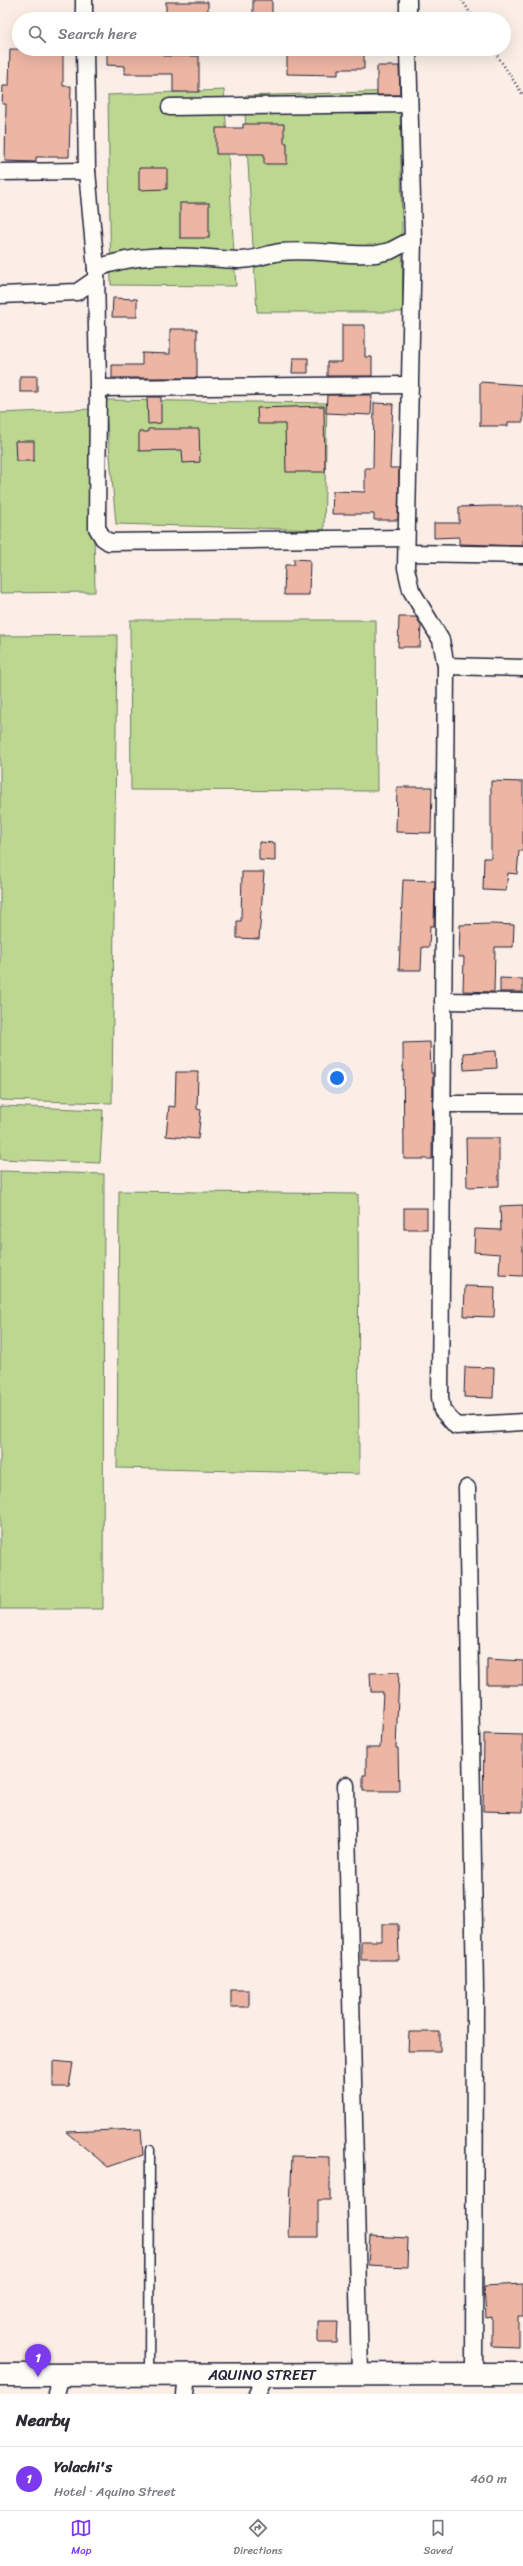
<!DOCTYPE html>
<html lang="en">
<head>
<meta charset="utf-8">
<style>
  body { margin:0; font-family:Sriracha,sans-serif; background:#f2f2f3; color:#2b2b33 }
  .you { position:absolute; left:337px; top:1078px; width:14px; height:14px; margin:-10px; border:3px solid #fff; border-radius:50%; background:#1a73e8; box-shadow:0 0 0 6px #1a73e833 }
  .badge { display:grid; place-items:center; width:26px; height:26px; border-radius:50%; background:#7c3aed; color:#fff; font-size:13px; font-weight:700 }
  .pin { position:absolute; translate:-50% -33px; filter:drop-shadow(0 1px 2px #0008) }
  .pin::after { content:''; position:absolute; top:21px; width:14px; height:12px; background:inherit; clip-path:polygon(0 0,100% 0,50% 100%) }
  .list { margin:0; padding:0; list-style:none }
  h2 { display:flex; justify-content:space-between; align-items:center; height:52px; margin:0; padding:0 16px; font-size:17px }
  h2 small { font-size:13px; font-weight:400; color:#7c7c81 }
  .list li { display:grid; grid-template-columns:26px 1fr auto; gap:12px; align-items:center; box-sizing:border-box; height:64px; padding:0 16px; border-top:1px solid #e1e1e2 }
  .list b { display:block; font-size:15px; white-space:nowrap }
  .list p { margin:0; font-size:13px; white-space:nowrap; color:#7c7c81 }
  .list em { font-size:13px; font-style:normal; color:#7c7c81 }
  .icon { flex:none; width:22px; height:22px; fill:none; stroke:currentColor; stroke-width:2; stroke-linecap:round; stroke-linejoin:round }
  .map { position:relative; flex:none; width:523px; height:2394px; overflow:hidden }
  .search { position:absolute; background:#fff; box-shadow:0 4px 16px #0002; left:12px; right:12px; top:12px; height:44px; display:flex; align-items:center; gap:10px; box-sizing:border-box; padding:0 14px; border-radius:22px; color:#7c7c81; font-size:15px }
  .sheet { height:116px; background:#fff }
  nav { display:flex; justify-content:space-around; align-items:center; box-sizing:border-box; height:56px; border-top:1px solid #e1e1e2; background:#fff; font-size:11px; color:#7c7c81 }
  nav a { display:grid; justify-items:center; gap:2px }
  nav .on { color:#7c3aed }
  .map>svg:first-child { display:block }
  .green { fill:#bcd890; stroke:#6f7d66 }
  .building { fill:#edb6a4; stroke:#22223b }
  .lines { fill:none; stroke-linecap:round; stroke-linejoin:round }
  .service-casing { stroke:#22223b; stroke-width:11 }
  .minor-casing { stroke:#22223b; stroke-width:19 }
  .secondary-casing { stroke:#22223b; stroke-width:25 }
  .path { stroke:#22223b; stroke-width:2.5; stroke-dasharray:1 3; stroke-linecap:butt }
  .service { stroke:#fdfcf7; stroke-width:8 }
  .minor { stroke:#fdfcf7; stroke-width:16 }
  .secondary { stroke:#fdfcf7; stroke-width:22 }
  .labels { text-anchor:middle; stroke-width:3.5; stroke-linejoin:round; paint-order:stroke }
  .street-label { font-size:15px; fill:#22223b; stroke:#fdfcf7 }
</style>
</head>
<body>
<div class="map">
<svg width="523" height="2394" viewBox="0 0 523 2394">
  <rect width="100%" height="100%" fill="#faeee6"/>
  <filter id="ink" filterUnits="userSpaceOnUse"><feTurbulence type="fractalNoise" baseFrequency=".025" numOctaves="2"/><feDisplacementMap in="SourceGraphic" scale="8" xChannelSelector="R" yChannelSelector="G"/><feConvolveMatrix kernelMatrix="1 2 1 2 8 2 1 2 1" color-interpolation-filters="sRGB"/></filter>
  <g filter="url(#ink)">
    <!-- green -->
    <g class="green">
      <path d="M 224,90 L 236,286 L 111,285 L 108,95 Z"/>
      <path d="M 400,91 L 403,312 L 257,312 L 244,96 Z"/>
      <path d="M 105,400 L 327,403 L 324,530 L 116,524 Z"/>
      <path d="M 92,409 L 95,592 L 0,593 L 0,413 Z"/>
      <path d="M 130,620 L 376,620 L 377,791 L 131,790 Z"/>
      <path d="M 117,635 L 112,1103 L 0,1100 L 0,636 Z"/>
      <path d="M 0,1106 L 103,1110 L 100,1163 L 0,1159 Z"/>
      <path d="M 0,1171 L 104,1174 L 103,1609 L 0,1609 Z"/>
      <path d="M 119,1191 L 358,1194 L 359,1474 L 117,1468 Z"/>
    </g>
    <!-- building -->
    <g class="building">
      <rect x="253" y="0" width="19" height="19"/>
      <rect x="166" y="2" width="42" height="16"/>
      <path d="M 10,49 L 63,50 L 63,86 L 71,86 L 69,157 L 36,157 L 36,162 L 5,161 L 6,104 L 2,104 L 3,86 L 9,86 Z"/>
      <path d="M 107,49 L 163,49 L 163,56 L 199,56 L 199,92 L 173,92 L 173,74 L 125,74 L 125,66 L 107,65 Z"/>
      <path d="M 287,49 L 307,49 L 307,52 L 364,52 L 364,69 L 338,69 L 338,75 L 287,74 Z"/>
      <path d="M 377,66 L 399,66 L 400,95 L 377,95 Z"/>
      <path d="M 243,124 L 284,124 L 284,143 L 287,143 L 287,164 L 264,164 L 264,154 L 216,154 L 216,128 L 243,128 Z"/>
      <path d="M 139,168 L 167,168 L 167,189 L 139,190 Z"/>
      <rect x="180" y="203" width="29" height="35"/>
      <path d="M 113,298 L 137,299 L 137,317 L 112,317 Z"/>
      <path d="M 342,325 L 365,325 L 365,357 L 372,357 L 372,376 L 327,376 L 327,362 L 342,362 Z"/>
      <path d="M 170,329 L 197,329 L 197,378 L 112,378 L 112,365 L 142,365 L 142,353 L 170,354 Z"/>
      <path d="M 293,358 L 308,358 L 308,373 L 292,373 Z"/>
      <rect x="20" y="376" width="17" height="16"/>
      <path d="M 480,382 L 523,385 L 523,422 L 508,422 L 508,426 L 480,426 Z"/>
      <path d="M 327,395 L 372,395 L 371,415 L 326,413 Z"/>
      <path d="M 147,397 L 161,397 L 161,423 L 148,424 Z"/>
      <path d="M 374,403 L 393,404 L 390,468 L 399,468 L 398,520 L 374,520 L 374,514 L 332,514 L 333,491 L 365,492 L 365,468 L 373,468 Z"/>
      <path d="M 324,406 L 325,472 L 286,472 L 285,424 L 258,424 L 257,408 Z"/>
      <path d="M 148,429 L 199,429 L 200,462 L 183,463 L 182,450 L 139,451 L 139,432 L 148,432 Z"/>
      <path d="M 15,441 L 34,441 L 34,461 L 16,461 Z"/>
      <path d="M 491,506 L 523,506 L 523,546 L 459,544 L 459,537 L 434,538 L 434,523 L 459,523 L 459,507 Z"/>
      <path d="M 294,559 L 310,560 L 309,595 L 284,595 L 285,565 L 294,565 Z"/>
      <path d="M 399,617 L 416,617 L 421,625 L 420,647 L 398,647 Z"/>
      <path d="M 491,781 L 523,782 L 523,851 L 519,851 L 517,874 L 508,873 L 506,891 L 483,890 L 484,858 L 491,858 Z"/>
      <path d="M 397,787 L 432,787 L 431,833 L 396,832 Z"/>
      <path d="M 259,842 L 275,843 L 275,861 L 259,860 Z"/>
      <path d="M 242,872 L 264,872 L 259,939 L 237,938 L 237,921 L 241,921 Z"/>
      <path d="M 403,880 L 435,881 L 434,926 L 430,926 L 429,947 L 422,947 L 421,970 L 399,970 Z"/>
      <path d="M 492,924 L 514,925 L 513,947 L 495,947 L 494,992 L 463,991 L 464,957 L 459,957 L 460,925 Z"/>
      <path d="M 500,978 L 523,979 L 523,992 L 500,992 Z"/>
      <path d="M 430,1042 L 431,1073 L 433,1073 L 432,1159 L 404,1159 L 403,1043 Z"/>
      <path d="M 496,1051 L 497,1068 L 464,1070 L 463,1053 Z"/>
      <path d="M 176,1072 L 198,1072 L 197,1109 L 201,1110 L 198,1139 L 166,1136 L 169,1106 L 175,1107 Z"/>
      <path d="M 466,1138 L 499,1138 L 499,1186 L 467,1187 Z"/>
      <path d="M 523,1205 L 523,1276 L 499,1275 L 500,1254 L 474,1252 L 475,1229 L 501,1230 L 500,1206 Z"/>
      <rect x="404" y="1208" width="23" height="21"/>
      <path d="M 465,1286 L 495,1287 L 494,1317 L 464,1316 Z"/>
      <path d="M 465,1367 L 494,1368 L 493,1398 L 464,1397 Z"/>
      <path d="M 487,1659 L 523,1661 L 523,1685 L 487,1685 Z"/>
      <path d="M 399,1672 L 396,1748 L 398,1748 L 399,1791 L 363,1791 L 363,1775 L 366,1775 L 366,1748 L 380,1748 L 383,1692 L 371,1692 L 370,1673 Z"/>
      <path d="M 484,1734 L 523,1735 L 523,1812 L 483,1811 Z"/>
      <path d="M 382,1924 L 398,1924 L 399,1960 L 361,1960 L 361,1941 L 382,1941 Z"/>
      <rect x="231" y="1990" width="18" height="17"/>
      <path d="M 409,2032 L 440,2032 L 440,2051 L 408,2051 Z"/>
      <path d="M 53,2061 L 73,2063 L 69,2087 L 53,2087 Z"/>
      <path d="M 141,2129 L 143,2155 L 108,2167 L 66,2132 Z"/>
      <path d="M 292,2156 L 330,2157 L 330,2200 L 318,2200 L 318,2237 L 289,2237 Z"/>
      <path d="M 370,2236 L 408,2238 L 407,2267 L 368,2265 Z"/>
      <path d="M 523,2284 L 523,2316 L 518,2316 L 518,2347 L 492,2346 L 492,2317 L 486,2318 L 484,2286 Z"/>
      <path d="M 318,2321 L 338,2321 L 337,2343 L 318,2343 Z"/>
    </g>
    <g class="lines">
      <defs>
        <path id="service" d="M 149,2374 L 150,2150"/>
        <g id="minor">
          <path d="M 84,0 L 84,19"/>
          <path d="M 408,0 L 408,19"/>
          <path d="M 85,49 L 87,171 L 96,269 L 98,388 L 410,385"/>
          <path d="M 408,49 L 413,239 L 406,568 L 411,590 L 441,640 L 446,666 L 440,1397 L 442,1410 L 456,1426 L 523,1422"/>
          <path d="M 170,107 L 409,104"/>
          <path d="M 0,172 L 87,171"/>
          <path d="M 96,269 C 140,250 190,257 237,260 C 252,261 266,254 281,252 C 312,249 344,256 376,254 L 390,251 L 413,239"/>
          <path d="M 0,295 L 77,292 L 96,279"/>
          <path d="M 98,388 L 97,528 L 103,538 L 109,542 L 406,538"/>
          <path d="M 407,553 L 523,555"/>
          <path d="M 446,666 L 523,668"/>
          <path d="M 443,1001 L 523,1002"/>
          <path d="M 442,1104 L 523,1104"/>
          <path d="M 467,1488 L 475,1992 L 474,2374"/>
          <path d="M 346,1785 L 360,2374"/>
          <path d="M 56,2394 L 61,2375"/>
          <path d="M 185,2394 L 187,2375"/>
          <path d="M 257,2394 L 265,2375"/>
        </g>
        <path id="secondary" d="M 0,2375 L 523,2374"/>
      </defs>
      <!-- service casing -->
      <use href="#service" class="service-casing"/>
      <!-- minor casing -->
      <use href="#minor" class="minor-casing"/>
      <!-- secondary casing -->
      <use href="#secondary" class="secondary-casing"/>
      <!-- path -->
      <g class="path">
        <path d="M 462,0 L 474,19"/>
        <path d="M 493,49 L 523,95"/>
      </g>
      <!-- service -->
      <use href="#service" class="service"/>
      <!-- minor -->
      <use href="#minor" class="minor"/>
      <!-- secondary -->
      <use href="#secondary" class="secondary"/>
    </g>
  </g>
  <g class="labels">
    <!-- street labels -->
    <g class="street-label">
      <text x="262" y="2380">AQUINO STREET</text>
    </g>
  </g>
</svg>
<div class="you"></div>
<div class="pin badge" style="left:38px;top:2377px">1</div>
<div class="search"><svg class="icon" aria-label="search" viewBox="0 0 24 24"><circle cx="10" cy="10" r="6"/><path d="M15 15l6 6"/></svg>Search here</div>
</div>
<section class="sheet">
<h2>Nearby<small></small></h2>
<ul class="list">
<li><span class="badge">1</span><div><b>Yolachi's</b><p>Hotel · Aquino Street</p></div><em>460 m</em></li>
</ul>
</section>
<nav>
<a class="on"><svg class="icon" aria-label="map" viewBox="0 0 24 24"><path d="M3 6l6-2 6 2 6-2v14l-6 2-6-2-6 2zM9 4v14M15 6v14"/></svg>Map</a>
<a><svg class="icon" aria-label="directions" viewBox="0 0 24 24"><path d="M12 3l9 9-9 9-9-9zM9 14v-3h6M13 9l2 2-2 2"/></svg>Directions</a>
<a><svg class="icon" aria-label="saved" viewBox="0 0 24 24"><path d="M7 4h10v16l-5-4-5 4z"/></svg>Saved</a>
</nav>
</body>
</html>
